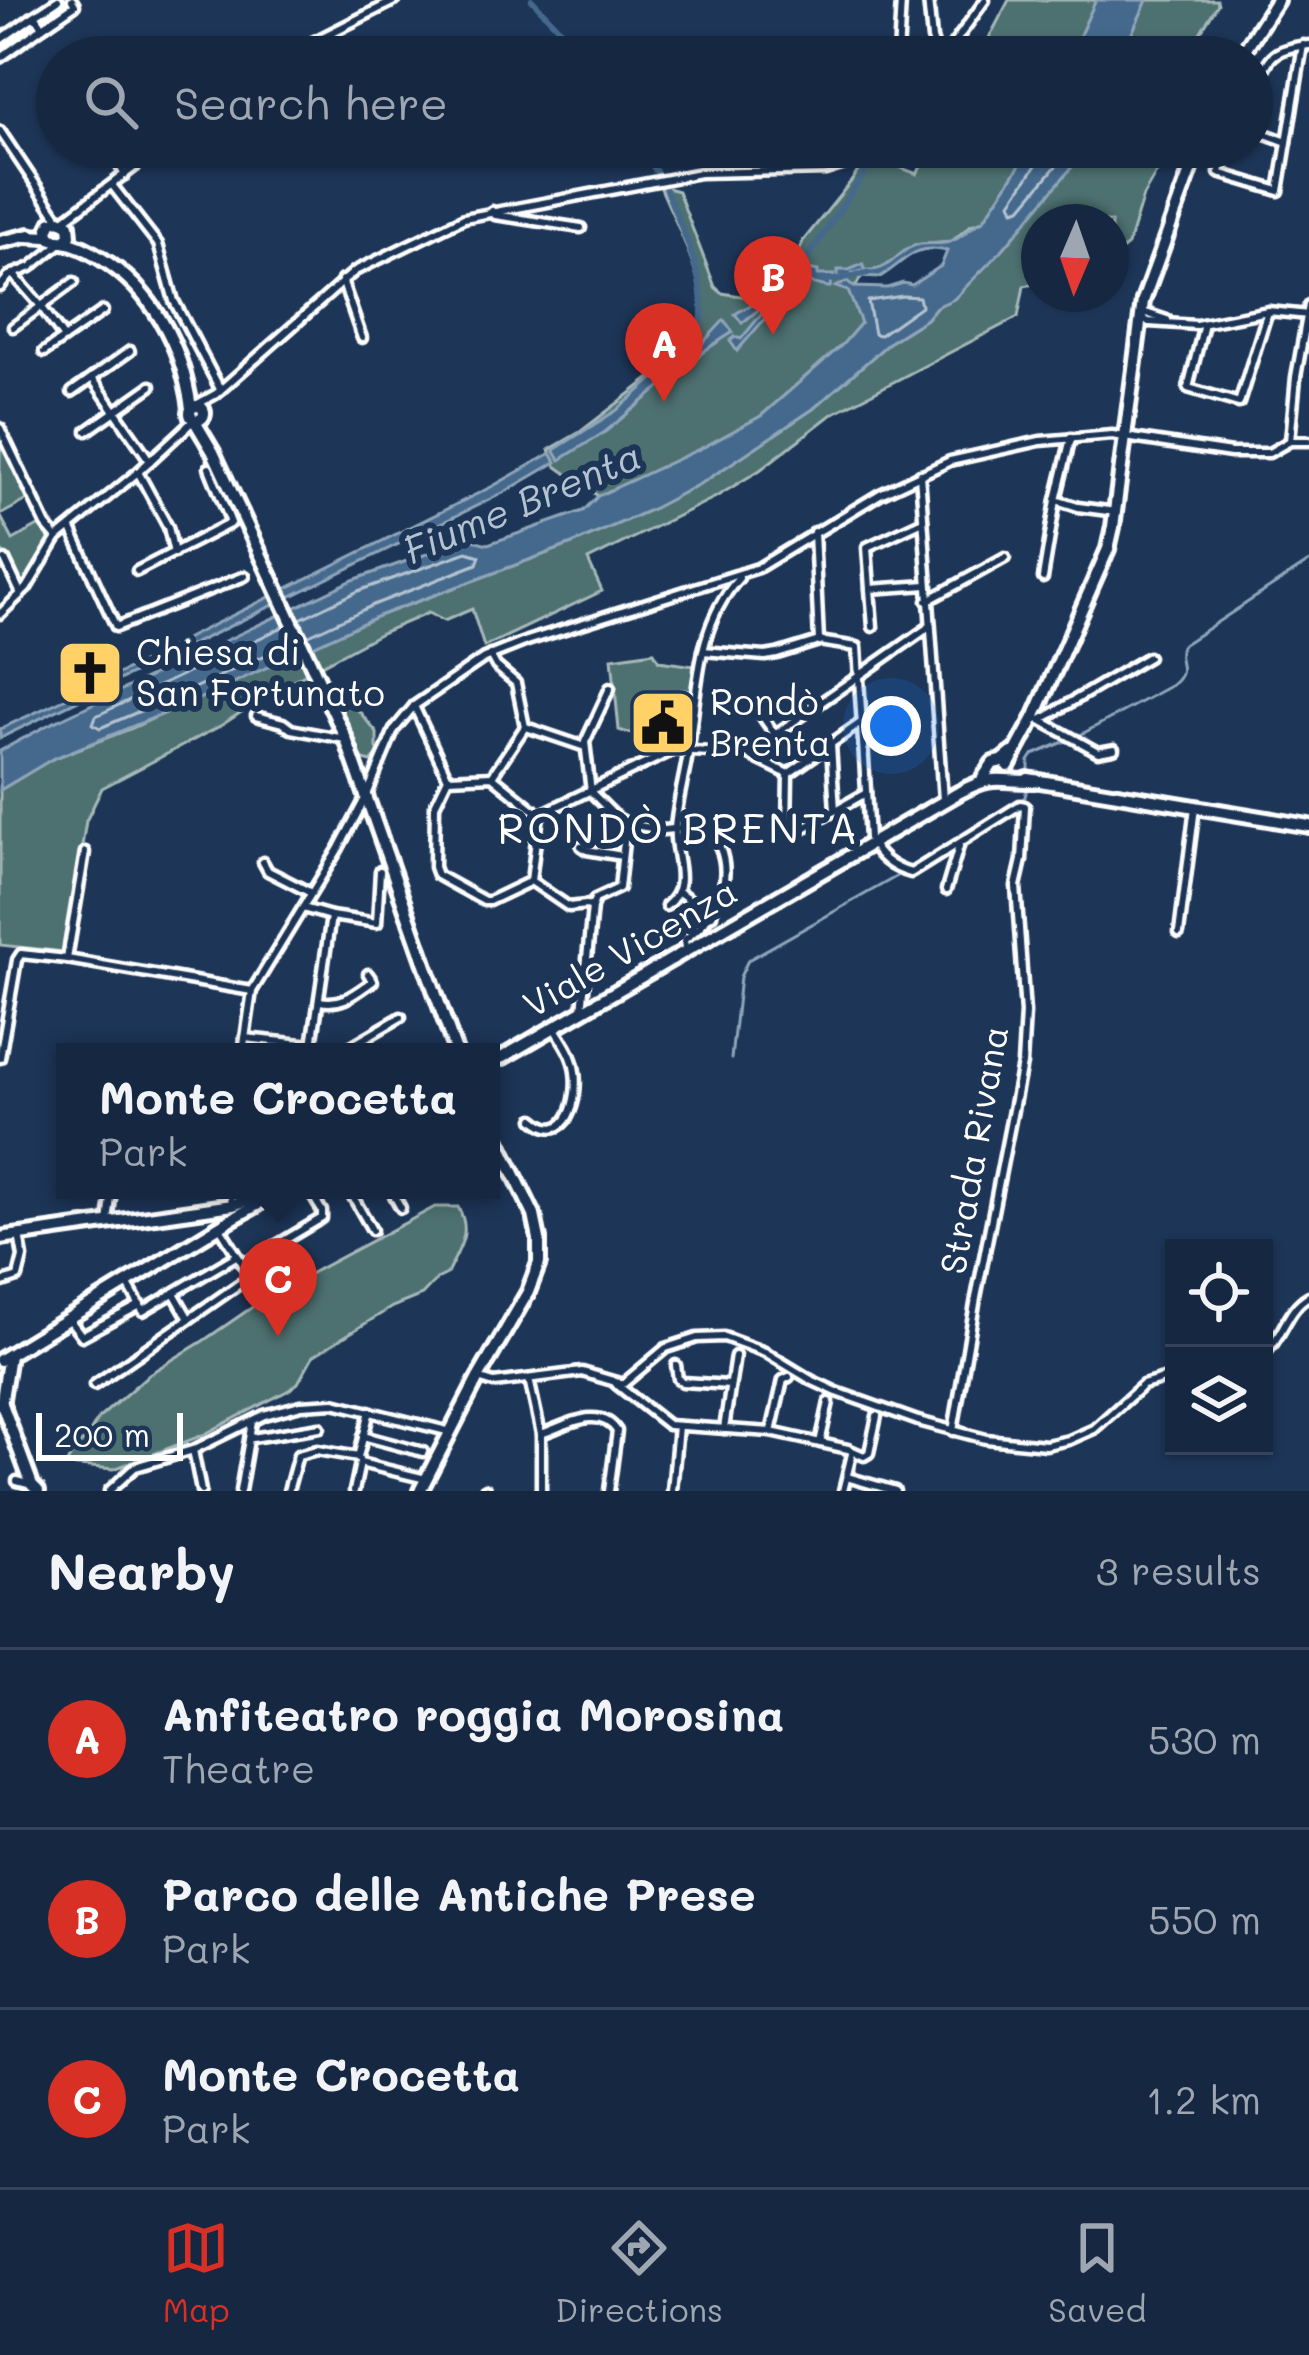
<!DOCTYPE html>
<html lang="en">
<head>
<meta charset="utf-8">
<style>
  body { margin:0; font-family:Mali,sans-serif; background:#1f3048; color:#f1f3f6 }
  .controls { position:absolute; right:36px; bottom:36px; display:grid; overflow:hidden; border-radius:0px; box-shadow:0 3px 9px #0004 }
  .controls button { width:108px; height:108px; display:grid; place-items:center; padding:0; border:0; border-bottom:3px solid #35445a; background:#162841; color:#f1f3f6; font:60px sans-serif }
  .compass { position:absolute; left:1021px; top:204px; width:108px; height:108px; border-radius:50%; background:#162841; box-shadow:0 3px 9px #0004; rotate:182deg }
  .scale { position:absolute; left:36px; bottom:30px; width:147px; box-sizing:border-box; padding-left:12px; border:6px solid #fff; border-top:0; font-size:33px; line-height:42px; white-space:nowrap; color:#fff; -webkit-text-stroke:9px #1d3557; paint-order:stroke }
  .you { position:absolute; left:891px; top:726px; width:42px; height:42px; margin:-30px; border:9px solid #fff; border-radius:50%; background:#1a73e8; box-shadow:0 0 0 18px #1a73e833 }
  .badge { display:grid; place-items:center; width:78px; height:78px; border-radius:50%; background:#d93025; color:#fff; font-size:39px; font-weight:700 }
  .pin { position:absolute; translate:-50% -99px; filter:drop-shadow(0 3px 6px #0008) }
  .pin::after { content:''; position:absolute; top:63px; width:42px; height:36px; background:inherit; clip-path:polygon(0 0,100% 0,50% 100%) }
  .popup { position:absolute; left:56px; top:1043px; width:444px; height:156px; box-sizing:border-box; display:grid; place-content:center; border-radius:0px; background:#162841; filter:drop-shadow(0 3px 9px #0005); font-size:39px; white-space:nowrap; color:#9ea6b1 }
  .popup b { font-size:45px; color:#f1f3f6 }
  .popup::after { content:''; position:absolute; left:50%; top:100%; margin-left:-24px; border:24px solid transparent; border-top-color:#162841 }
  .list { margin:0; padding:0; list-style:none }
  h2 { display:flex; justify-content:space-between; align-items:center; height:156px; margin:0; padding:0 48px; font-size:51px }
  h2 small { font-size:39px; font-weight:400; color:#9ea6b1 }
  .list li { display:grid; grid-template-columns:78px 1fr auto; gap:36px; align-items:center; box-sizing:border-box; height:180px; padding:0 48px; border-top:3px solid #35445a }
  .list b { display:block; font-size:45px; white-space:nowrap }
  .list p { margin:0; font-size:39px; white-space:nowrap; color:#9ea6b1 }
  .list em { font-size:39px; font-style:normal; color:#9ea6b1 }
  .icon { flex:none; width:66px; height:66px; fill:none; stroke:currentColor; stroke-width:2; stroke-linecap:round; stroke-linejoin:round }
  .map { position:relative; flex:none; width:1309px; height:1491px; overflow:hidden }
  .search { position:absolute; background:#162841; box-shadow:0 3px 9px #0004; left:36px; right:36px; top:36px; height:132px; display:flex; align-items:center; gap:30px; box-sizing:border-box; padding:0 42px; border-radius:66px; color:#9ea6b1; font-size:45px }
  .sheet { height:696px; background:#162841 }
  nav { display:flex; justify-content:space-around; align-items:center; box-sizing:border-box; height:168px; border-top:3px solid #35445a; background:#162841; font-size:33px; color:#9ea6b1 }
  nav a { display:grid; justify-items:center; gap:6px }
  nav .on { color:#d93025 }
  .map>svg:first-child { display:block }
  .green { fill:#4e7070; stroke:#a6b8b8; stroke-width:3 }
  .water { fill:#44698c; stroke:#8fa5ba; stroke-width:3 }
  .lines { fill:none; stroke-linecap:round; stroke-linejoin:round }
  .shore { stroke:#b4c3d1; stroke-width:3 }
  .stream { stroke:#8fa5ba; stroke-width:3 }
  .canal { stroke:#44698c; stroke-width:6 }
  .street-casing { stroke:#fff; stroke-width:15 }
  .secondary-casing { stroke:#fff; stroke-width:20 }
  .street { stroke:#1d3557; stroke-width:6 }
  .secondary { stroke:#1d3557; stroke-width:10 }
  .labels { text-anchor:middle; stroke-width:12; stroke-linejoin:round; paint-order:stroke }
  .poi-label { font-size:36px; fill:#fff; stroke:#1d3557; text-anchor:start }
  .street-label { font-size:36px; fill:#fff; stroke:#1d3557 }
  .water-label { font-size:39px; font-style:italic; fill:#b4c3d1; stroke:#1d3557 }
  .quarter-label { font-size:42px; letter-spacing:3px; fill:#fff; stroke:#1d3557 }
</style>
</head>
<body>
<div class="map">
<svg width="1309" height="1491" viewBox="0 0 1309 1491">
  <rect width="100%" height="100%" fill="#1d3557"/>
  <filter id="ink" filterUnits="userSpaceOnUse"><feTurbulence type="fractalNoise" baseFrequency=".00833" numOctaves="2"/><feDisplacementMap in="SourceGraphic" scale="24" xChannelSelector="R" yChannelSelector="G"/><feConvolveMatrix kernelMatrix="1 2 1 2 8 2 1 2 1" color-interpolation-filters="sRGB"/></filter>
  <g filter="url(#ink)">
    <!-- green -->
    <g class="green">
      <path d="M 1009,0 L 1096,0 L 1070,57 L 979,57 Z"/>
      <path d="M 1147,0 L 1217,0 L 1218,4 L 1192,46 L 1188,57 L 1121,57 Z"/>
      <path d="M 932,147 L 1032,147 L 983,221 L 971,225 L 951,242 L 914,245 L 880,271 L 865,270 L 856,286 L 849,292 L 861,323 L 842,345 L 761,416 L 706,446 L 598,496 L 556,466 L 549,450 L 580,432 L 679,356 C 684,352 689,348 693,342 C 721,304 676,225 660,186 L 678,191 L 715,287 L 722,293 L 747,297 L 797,258 L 803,241 L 853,179 L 868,155 L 917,174 Z"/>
      <path d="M 1081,147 L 1168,147 L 1167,154 L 1143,196 L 1128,245 L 1111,259 L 1111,222 L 1039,222 L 1039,283 L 1024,286 L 1018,317 L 832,414 L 760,470 L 716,497 L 588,560 L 602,591 L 484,647 L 472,609 L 444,621 L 428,613 L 381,633 L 273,691 L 222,725 L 102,788 L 86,821 L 65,952 L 0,945 L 0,790 L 52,759 L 132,728 L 378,616 L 572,544 L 650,510 L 705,481 L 813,409 L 891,341 L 926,319 L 936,307 L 954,298 L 1003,249 L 1072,166 Z"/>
      <path d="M 0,444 L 29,499 L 0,515 L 13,540 L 40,525 L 54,539 L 21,585 L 0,548 Z"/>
      <path d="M 654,652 L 659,661 L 695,666 L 692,690 L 681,690 L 674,743 L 648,741 L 642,737 L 619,730 L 612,658 Z"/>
      <path d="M 336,683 L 377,733 L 377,749 L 380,752 L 371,762 L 360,759 L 327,686 Z"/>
      <path d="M 435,1207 L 458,1207 C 473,1233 458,1250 447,1274 L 437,1279 L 422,1295 L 392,1307 L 313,1356 L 298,1383 L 289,1390 L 201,1436 L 114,1469 L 66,1465 L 76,1447 L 86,1439 L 99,1418 L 149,1374 L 203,1341 L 270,1295 Z"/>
    </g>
    <!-- water -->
    <g class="water">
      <path d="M 1096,0 L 1147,0 L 1121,57 L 1070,57 Z"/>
      <path d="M 1032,147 L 1081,147 L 1073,166 L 1003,249 L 954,299 L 936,307 L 926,319 L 891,341 L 813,409 L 705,481 L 650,510 L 572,544 L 378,616 L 190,703 L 52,759 L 0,790 L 0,751 L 46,726 L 353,580 L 469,539 L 488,544 L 583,511 L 598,496 L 706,446 L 761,416 L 842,345 L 861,323 L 848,291 L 836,287 L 847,281 L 854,287 L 887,288 L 903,283 L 912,285 L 941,266 L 947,251 C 912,243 907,261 880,277 L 860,276 L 862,271 L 852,273 L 848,279 L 838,278 L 838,270 L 849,270 L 863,264 L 865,270 C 887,272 892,258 909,248 C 922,240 936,246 949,242 C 962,239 970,226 983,221 Z"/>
      <path d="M 797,267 L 818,271 L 818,275 L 834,275 L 830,287 L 827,287 L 798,280 L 737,351 L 730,341 L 735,337 L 741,339 L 779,293 L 742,323 L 735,314 L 754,303 Z"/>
      <path d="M 724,320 L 733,332 L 707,349 L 605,432 L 560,460 L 554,450 L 617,410 L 695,343 L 700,346 Z"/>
      <path d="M 551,453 L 556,462 L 503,493 L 0,738 L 0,729 L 148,660 L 191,636 L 493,486 Z"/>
    </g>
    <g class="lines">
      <!-- shore -->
      <g class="shore">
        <path d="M 1042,147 L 1039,161 L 1011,202 L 1014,210 L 1021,208 L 1062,159 L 1068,147"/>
        <path d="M 903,296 L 919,297 L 921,306 L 880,335 L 874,334 L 868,301 Z"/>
        <path d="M 300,619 L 358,591 L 467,552 L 480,556 L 477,564 L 373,605 L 307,636"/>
        <path d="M 285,626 L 96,716 L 93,724 L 100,728 L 185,692 L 292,643"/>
      </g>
      <!-- stream -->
      <g class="stream">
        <path d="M 1029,773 L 1029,761 L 1033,755 L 1080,735 L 1172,685 C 1191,669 1175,664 1181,646 L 1309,562"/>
        <path d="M 1015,805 L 1025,797 L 1028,784"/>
        <path d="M 912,868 L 951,844"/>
        <path d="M 731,1059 L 740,977 L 748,960 L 901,874"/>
      </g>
      <!-- canal -->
      <g class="canal">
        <path d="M 532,0 L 586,57"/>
        <path d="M 934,0 L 937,45"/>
        <path d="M 641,147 L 659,176"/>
        <path d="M 664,185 C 683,234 713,286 698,340"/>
        <path d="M 802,266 L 882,147"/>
        <path d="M 828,279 L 834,280 L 868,273"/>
      </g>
      <defs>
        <g id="street">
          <path d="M 928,0 L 932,39 L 938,57"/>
          <path d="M 31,18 L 58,0"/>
          <path d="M 43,27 L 75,5 L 72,0"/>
          <path d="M 0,40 L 31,18 L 37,18 L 43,27 L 0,58"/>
          <path d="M 950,49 L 985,0"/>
          <path d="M 283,57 L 396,0"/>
          <path d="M 898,57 L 901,0"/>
          <path d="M 1252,99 C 1269,61 1264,49 1309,45"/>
          <path d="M 1252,129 L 1287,142"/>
          <path d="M 0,131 L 58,218"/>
          <path d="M 109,147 L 125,175"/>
          <path d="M 1231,147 L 1219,173 L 1279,191 L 1303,45"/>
          <path d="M 882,153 L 886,147"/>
          <path d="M 112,185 L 158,244 L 174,301 L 220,389"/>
          <path d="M 492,211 L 495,215 L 581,228"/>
          <path d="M 64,220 L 161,147"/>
          <path d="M 13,274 L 41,306 L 64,338"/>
          <path d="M 342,280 L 362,338"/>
          <path d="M 0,287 L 9,276 L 31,267 L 62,242"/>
          <path d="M 1140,311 L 1167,320"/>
          <path d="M 1142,319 L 1149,322 L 1196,325 L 1268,311 L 1309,315"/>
          <path d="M 1204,324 L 1188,388 L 1239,403 L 1268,311"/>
          <path d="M 13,327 L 74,282"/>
          <path d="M 44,352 L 103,311"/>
          <path d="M 92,378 L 150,461"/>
          <path d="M 72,392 L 130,351"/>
          <path d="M 196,405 L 216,394 L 355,271 L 464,218 L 700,173 L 825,170 L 851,162 L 867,147"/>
          <path d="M 0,428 L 46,525 L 57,538"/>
          <path d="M 87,431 L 151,386"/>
          <path d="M 1290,441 L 1296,377 L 1309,305"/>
          <path d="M 138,472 L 168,527 L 174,553"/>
          <path d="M 920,474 L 943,800"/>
          <path d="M 1056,500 L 1078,507 L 1116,512"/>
          <path d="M 71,529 L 116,627 L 245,576"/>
          <path d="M 814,532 L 819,641"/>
          <path d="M 5,560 L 21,594"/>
          <path d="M 137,571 L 231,523 L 209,468"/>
          <path d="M 1043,578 L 1056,500 L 1071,438"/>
          <path d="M 870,589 L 867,547 L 923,521"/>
          <path d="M 927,601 L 1005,558"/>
          <path d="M 0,614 L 27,588 L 57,538 L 138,472 L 194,420"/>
          <path d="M 873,627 L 870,589 L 927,585"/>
          <path d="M 703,651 L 765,656 L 777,654 L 819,641 L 857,647 L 869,838 C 877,856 892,868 911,873 L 1020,805 L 1025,806 L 1022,860 L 1016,886 L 1025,1013 L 1022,1064 L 976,1298 L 953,1431"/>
          <path d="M 490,655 L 496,666 L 516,683 L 525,727"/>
          <path d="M 610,688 L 585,742 L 591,792 L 616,817 L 628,824 L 663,830 L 707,826 C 740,867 723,912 684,940 L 685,948"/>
          <path d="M 414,706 L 448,778"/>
          <path d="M 743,706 L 757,709 L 774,733"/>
          <path d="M 256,716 L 283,723 L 291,729 L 345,739"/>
          <path d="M 1034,718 L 1041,720 L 1148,657"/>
          <path d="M 1042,721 L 1098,752 L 1114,749"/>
          <path d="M 526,727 L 585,747"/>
          <path d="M 831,744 L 835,811"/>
          <path d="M 749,755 L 788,774 L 862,722"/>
          <path d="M 788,774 L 787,830 L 792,835 L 866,793"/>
          <path d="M 492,776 L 525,727"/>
          <path d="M 448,778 L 435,805 L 434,867 L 437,875 L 484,901 L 489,901 L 531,881 L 569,907 L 586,905 L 592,907"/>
          <path d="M 448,778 L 492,776 L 539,814"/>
          <path d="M 539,815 L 674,750 L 747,754 L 929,627"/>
          <path d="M 581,846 L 587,850 L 622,856"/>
          <path d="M 263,862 L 268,871 L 311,893"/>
          <path d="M 531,881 L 539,815"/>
          <path d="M 946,890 L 960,843"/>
          <path d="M 680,893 L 712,915"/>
          <path d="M 666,906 C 693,884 672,856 675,828 C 677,803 684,779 688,754 C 698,694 695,626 739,578"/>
          <path d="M 303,908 L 331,916 L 377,923 L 380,871"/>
          <path d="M 1179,933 L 1195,807"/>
          <path d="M 67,959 L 85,852"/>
          <path d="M 320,1001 C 342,1006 356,993 373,981 L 368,974"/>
          <path d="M 582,1011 L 592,907 L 595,899 L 619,888 L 626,823"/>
          <path d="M 245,1038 L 312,1045"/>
          <path d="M 243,1052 L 252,991 L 339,848 L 367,795 L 394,730 L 414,706 L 484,658 L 527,641 L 758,568 L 880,494 L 950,461 L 1040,441 L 1112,435 L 1231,453 L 1269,453 L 1290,441 L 1309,441"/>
          <path d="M 311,1052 L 331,916"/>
          <path d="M 341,1052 L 401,1017"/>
          <path d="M 0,1058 L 17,960 L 21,954 L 67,959 L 252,991"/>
          <path d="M 534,1119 C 567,1148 579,1097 575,1072 C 573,1055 563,1041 554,1027"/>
          <path d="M 229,1190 L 233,1205"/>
          <path d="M 349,1190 L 372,1230"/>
          <path d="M 391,1190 L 401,1208"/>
          <path d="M 275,1191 L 279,1199 L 295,1190"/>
          <path d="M 108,1222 L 112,1190"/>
          <path d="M 243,1265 L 322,1218 L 322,1211 L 309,1190"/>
          <path d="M 0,1283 L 18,1277 L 23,1257 L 19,1235"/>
          <path d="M 127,1283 L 143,1311 L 236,1256"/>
          <path d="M 174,1293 L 189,1319"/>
          <path d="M 69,1319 L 82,1336 L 140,1305"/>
          <path d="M 1264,1354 C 1284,1336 1286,1309 1309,1296"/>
          <path d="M 676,1365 L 678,1379 L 683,1382 L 730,1385"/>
          <path d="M 478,1378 L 494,1383 L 582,1372 L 623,1384 L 666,1348 L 697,1338 L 724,1337 L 765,1352 L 811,1380 L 837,1392 L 918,1421 L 986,1439 L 1046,1445 L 1069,1440 L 1094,1429 L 1143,1385 L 1174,1376"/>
          <path d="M 529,1379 L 541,1434 L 541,1491"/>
          <path d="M 616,1384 L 668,1425 L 771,1432 L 848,1449 L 864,1456 L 869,1453 L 877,1416"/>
          <path d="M 94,1385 L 248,1278 L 249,1274 L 219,1226"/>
          <path d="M 724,1429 L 735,1356"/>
          <path d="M 771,1432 L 783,1380 L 789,1377"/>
          <path d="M 541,1434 C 566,1426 599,1404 617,1431 L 609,1491"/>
          <path d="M 363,1436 L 423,1452"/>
          <path d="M 252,1438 L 320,1427"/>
          <path d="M 820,1443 L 829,1402"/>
          <path d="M 193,1450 L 201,1491"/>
          <path d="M 359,1460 L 358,1457 L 370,1411"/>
          <path d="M 360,1463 L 426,1479"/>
          <path d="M 847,1477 L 895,1491"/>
          <path d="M 17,1481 L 32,1485"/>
          <path d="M 109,1491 L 135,1467 L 193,1450 L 264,1415 L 301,1405 L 334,1403 L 451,1432"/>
          <path d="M 240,1491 L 252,1422"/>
          <path d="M 288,1491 L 298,1455 L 317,1450 L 358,1457"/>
          <path d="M 354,1491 L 360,1463"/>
          <path d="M 483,1491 L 486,1489"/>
          <path d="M 672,1491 L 678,1426"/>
          <path d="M 843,1491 L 852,1454"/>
        </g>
        <g id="secondary">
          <path d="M 1240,57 L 1277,0"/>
          <path d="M 27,236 L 47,237 L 62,242 L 70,236 L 69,225 L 60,220 L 52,222 L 48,230 L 50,238"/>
          <path d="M 0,242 L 30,235"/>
          <path d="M 64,242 C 77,244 87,249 99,257 C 153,290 182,345 191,408"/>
          <circle cx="197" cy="413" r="7"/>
          <path d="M 194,420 L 213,452 L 346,739 L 456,1052"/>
          <path d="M 1008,766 L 1034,718 L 1108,549 L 1113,527 L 1143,301 L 1199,147"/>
          <path d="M 983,778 L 993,763 L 1002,761 L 1012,753"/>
          <path d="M 1028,779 L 1309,826"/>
          <path d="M 491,1061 L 503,1057 L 960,792 C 996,773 998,782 1035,781"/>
          <path d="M 0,1238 L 233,1205 L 277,1190"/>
          <path d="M 0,1360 L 230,1220 L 257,1205 L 267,1195"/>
          <path d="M 2,1404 L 32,1485 L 38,1491"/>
          <path d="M 1,1405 L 9,1355"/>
          <path d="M 420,1491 L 478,1378 L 528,1292 L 539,1263 L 539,1239 L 534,1215 L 491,1126"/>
        </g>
      </defs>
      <!-- street casing -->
      <use href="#street" class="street-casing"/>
      <!-- secondary casing -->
      <use href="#secondary" class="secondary-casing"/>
      <!-- street -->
      <use href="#street" class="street"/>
      <!-- secondary -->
      <use href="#secondary" class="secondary"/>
    </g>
  </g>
  <!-- icons -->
  <defs>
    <symbol id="church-square" viewBox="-11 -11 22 22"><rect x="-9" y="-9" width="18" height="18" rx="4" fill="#ffd166" stroke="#1d3557"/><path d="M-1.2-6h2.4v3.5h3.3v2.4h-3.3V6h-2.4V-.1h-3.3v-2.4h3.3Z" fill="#111"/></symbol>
    <symbol id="civic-square" viewBox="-11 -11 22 22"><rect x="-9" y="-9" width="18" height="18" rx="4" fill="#ffd166" stroke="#1d3557"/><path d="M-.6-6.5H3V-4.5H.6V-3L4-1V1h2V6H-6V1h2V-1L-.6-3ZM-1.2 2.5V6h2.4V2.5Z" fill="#111"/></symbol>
  </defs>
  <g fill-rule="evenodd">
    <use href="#church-square" x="52" y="635" width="76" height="76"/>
    <use href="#civic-square" x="625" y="685" width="76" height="76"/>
  </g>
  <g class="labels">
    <!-- poi labels -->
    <g class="poi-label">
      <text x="136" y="665">Chiesa di<tspan x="136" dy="41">San Fortunato</tspan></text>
      <text x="710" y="715">Rondò<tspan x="710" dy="41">Brenta</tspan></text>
    </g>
    <!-- street labels -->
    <g class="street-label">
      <text transform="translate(630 948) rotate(-30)" y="13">Viale Vicenza</text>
      <text transform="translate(974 1150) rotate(-80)" y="13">Strada Rivana</text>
    </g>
    <!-- water labels -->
    <g class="water-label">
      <text transform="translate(522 503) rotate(-23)" y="14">Fiume Brenta</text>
    </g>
    <!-- quarter labels -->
    <g class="quarter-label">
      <text x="679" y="844">RONDÒ BRENTA</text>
    </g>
  </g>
</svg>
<div class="controls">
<button><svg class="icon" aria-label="locate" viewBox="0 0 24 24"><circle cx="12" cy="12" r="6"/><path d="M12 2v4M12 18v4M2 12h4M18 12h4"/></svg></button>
<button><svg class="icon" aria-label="layers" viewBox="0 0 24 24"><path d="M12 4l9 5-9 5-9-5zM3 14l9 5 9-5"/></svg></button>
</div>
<svg class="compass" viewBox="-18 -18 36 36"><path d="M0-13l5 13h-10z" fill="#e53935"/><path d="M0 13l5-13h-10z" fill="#9ea6b1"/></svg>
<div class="scale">200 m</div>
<div class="you"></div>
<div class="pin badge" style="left:664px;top:402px">A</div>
<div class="pin badge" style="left:773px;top:335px">B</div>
<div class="pin badge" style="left:278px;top:1337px">C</div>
<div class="popup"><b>Monte Crocetta</b>Park</div>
<div class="search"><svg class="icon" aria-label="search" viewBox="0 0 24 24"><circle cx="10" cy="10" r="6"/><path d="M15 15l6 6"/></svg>Search here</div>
</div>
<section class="sheet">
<h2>Nearby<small>3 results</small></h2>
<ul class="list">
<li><span class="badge">A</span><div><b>Anfiteatro roggia Morosina</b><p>Theatre</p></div><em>530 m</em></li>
<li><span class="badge">B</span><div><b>Parco delle Antiche Prese</b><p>Park</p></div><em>550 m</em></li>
<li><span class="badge">C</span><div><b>Monte Crocetta</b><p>Park</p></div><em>1.2 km</em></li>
</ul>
</section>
<nav>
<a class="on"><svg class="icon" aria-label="map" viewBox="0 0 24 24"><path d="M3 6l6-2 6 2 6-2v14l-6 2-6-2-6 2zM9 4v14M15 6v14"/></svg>Map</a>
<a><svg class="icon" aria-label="directions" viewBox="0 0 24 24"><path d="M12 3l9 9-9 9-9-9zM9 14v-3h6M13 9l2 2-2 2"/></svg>Directions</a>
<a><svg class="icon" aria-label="saved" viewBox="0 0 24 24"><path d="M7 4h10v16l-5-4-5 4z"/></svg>Saved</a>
</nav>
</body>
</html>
